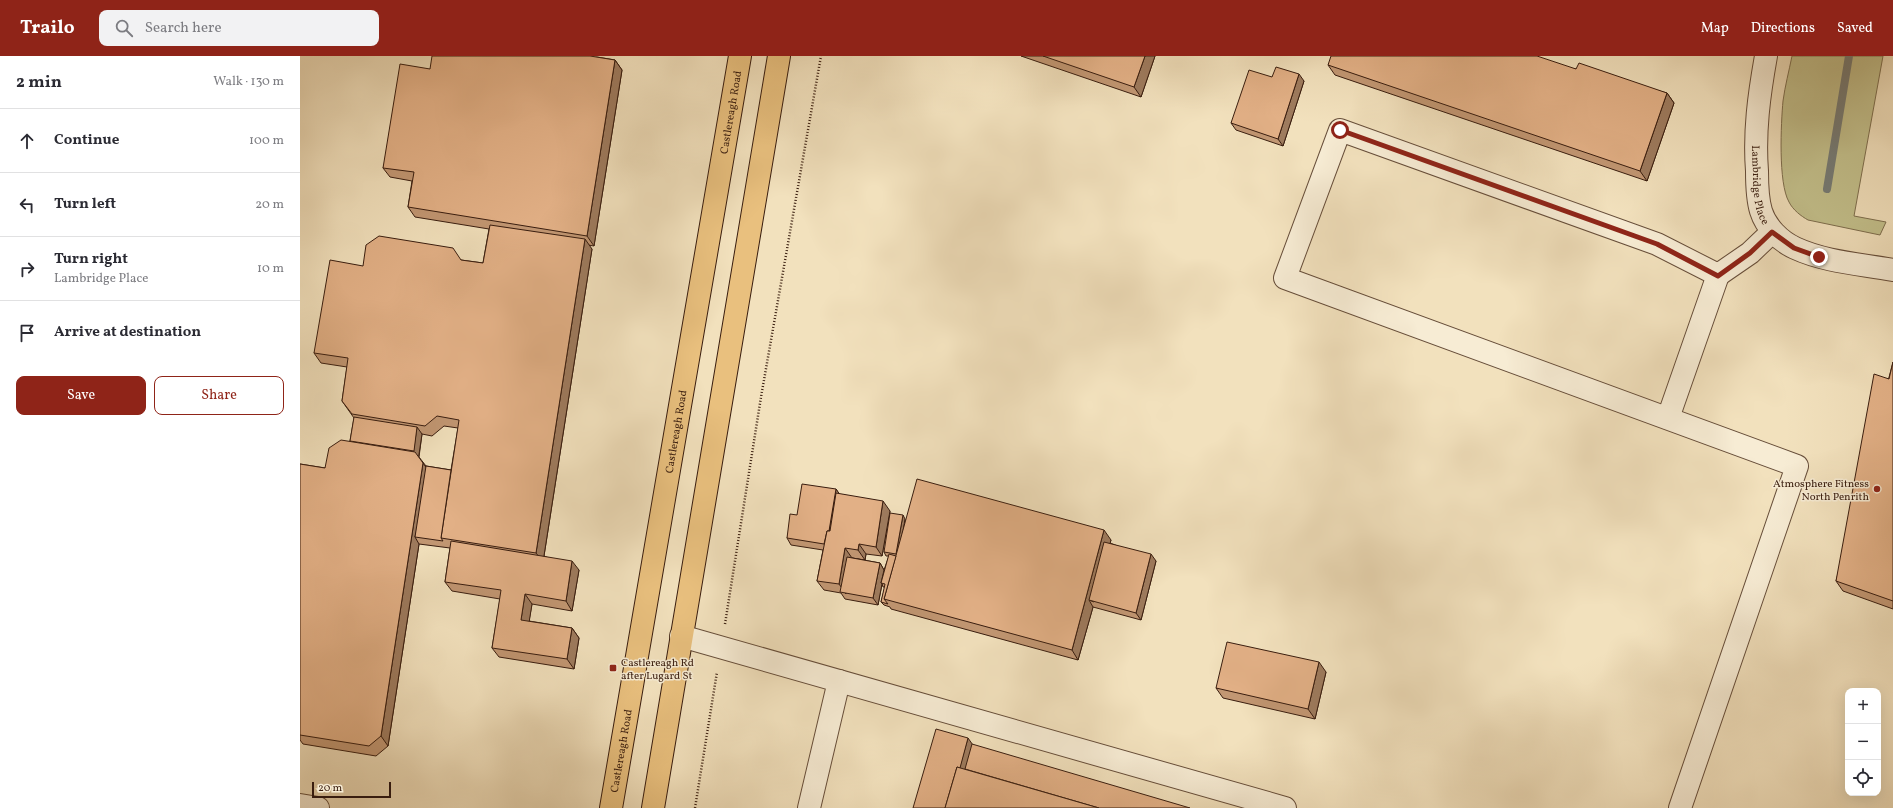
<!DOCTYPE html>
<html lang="en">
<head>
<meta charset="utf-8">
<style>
  body { margin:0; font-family:Vollkorn,serif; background:#f2f2f3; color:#2b2b33 }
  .controls { position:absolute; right:12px; bottom:12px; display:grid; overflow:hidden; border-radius:8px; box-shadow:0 4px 16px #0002 }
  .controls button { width:36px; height:36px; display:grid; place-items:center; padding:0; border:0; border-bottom:1px solid #e1e1e2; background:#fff; color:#2b2b33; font:20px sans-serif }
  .scale { position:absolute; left:12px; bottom:10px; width:79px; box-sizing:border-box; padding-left:4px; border:2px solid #391d0f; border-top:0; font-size:11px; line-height:14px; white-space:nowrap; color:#391d0f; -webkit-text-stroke:3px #f7ecd4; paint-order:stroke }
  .stop { position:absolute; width:12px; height:12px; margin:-9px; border:3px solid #8f2418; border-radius:50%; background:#fff }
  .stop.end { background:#8f2418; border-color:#fff; box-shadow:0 1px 4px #0008 }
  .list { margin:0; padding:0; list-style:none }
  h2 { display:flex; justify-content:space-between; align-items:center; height:52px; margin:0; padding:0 16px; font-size:17px }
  h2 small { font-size:13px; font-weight:400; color:#7c7c81 }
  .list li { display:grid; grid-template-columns:26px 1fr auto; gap:12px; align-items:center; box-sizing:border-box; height:64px; padding:0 16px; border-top:1px solid #e1e1e2 }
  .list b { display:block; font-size:15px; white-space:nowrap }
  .list p { margin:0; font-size:13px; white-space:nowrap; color:#7c7c81 }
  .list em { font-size:13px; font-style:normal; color:#7c7c81 }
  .actions { display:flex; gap:8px; padding:12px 16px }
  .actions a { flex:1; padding:9px 0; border:1px solid #8f2418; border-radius:8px; text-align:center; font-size:14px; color:#8f2418 }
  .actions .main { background:#8f2418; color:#fff }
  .icon { flex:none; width:22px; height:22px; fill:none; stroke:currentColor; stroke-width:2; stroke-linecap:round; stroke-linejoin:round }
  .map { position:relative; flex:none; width:1593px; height:752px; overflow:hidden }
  header { display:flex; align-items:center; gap:24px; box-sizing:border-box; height:56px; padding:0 20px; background:#8f2418; color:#fff }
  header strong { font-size:19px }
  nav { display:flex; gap:22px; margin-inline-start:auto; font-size:14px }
  .search { width:280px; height:36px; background:#f2f2f3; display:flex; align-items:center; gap:10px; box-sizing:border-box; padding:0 14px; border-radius:8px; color:#7c7c81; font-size:15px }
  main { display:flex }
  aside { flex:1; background:#fff }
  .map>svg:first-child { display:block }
  .green { fill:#c3c08c; stroke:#7e6e4e }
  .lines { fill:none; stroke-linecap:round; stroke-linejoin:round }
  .stream { stroke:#767c76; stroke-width:8 }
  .minor-casing { stroke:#674e3a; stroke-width:24 }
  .major-casing { stroke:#391d0f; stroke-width:24 }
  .path { stroke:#391d0f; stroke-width:2.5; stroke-dasharray:1 2; stroke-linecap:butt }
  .minor { stroke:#f7ecd4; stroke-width:22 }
  .major { stroke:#e9c07e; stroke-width:22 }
  .wall { fill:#c29773; stroke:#391d0f; fill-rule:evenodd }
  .shaded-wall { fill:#9e7b5e; stroke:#391d0f }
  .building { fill:#e2b086; stroke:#391d0f }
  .route { stroke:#8f2418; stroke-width:5 }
  .poi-dot { fill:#8f2418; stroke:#f7ecd4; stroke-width:1.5 }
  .labels { text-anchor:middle; stroke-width:3; stroke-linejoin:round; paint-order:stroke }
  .street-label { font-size:11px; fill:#391d0f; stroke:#f7ecd4 }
  .poi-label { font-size:11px; fill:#391d0f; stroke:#f7ecd4; text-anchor:end }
</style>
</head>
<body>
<header>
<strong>Trailo</strong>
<div class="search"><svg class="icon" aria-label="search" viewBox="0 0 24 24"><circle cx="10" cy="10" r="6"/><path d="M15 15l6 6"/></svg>Search here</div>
<nav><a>Map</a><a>Directions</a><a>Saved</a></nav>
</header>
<main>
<aside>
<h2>2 min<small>Walk · 130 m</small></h2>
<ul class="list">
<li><svg class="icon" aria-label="ahead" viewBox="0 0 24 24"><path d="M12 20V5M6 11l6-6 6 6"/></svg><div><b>Continue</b></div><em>100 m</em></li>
<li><svg class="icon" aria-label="left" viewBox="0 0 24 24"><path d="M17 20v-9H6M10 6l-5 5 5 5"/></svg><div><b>Turn left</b></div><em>20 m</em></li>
<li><svg class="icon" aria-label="right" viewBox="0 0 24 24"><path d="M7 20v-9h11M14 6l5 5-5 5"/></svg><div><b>Turn right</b><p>Lambridge Place</p></div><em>10 m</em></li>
<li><svg class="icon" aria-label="arrive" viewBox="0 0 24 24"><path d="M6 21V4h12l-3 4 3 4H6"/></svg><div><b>Arrive at destination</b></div></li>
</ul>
<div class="actions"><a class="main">Save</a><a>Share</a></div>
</aside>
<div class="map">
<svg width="1593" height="752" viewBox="0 0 1593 752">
  <rect width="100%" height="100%" fill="#f2e1bd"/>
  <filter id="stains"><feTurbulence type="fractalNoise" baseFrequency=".005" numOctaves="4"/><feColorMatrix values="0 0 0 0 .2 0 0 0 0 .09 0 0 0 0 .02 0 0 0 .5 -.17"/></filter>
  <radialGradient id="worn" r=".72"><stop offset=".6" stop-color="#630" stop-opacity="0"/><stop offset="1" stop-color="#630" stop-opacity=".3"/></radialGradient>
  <!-- green -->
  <path class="green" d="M 1492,0 L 1583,0 L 1554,160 L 1586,166 L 1580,179 L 1508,164 C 1501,160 1493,154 1489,146 C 1478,127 1481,67 1483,45 C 1485,30 1489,15 1492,0 Z"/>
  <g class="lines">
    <!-- stream -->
    <path class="stream" d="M 1527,133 L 1549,0"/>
    <defs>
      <g id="minor">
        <path id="s1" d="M 1466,0 C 1459,39 1454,76 1457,115 C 1457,128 1457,142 1461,155 C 1466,171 1480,185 1495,192 C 1525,206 1561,208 1593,214"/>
        <path d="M 1368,362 L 1418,219"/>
        <path d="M 381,580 L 985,752"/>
        <path d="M 0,749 L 18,752"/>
        <path d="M 509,752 L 539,625"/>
        <path d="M 1380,752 L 1497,410 L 985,222 L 1040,74 L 1357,188 L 1418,219 L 1450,197 L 1472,176"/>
      </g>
      <g id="major">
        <path id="s2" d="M 311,752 L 440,0"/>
        <path d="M 353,752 L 479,0"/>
      </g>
    </defs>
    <!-- minor casing -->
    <use href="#minor" class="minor-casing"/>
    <!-- major casing -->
    <use href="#major" class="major-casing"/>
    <!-- path -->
    <g class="path">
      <path d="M 425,568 L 461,341 L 521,0"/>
      <path d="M 395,752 L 417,616"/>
    </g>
    <!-- minor -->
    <use href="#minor" class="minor"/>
    <!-- major -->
    <use href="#major" class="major"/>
  </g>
  <!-- wall -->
  <g class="wall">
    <path d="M 721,0 L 855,0 L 841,41 Z"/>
    <path d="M 297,1 L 315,4 L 322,14 L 294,190 L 288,189 L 292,193 L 244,500 L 279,514 L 272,555 L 232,548 L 229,565 L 272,572 L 279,582 L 274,613 L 199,601 L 192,592 L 200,543 L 152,535 L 145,526 L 150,492 L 119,488 L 88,690 L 76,700 L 3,688 L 0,684 L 0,408 L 25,412 L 50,385 L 54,362 L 42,345 L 47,311 L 21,307 L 14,297 L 63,210 L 161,204 L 183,207 L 189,173 L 115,161 L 108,151 L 112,125 L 90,121 L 83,112 L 130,13 ZM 144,370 L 158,372 L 151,414 L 126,410 L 119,401 L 122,378 L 132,380 Z"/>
    <path d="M 1028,9 L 1276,13 L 1367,37 L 1374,47 L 1347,125 L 1035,19 Z"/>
    <path d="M 972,21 L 1004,25 L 983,90 L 936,74 L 931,67 Z"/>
    <path d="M 1593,306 L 1593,553 L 1543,535 L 1536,525 Z"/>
    <path d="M 536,433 L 539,438 L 590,455 L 582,500 L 566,498 L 565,504 L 552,502 L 580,507 L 584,514 L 589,500 L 586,500 L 584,496 L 605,463 L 603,475 L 811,484 L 810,487 L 856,505 L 841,564 L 793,551 L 778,604 L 591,553 L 590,551 L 584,549 L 581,546 L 585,531 L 583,531 L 582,528 L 578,549 L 545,543 L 541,537 L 524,534 L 517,525 L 523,494 L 491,489 L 487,482 L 497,459 Z"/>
    <path d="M 1026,616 L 1015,663 L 923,642 L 916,632 Z"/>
  </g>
  <!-- shaded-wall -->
  <g class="shaded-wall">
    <path d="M 845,0 L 855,0 L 841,41 L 834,31 Z"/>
    <path d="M 315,4 L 322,14 L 294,190 L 287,180 Z"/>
    <path d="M 999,18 L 1004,25 L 983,90 L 978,83 Z"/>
    <path d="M 1367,37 L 1374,47 L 1347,125 L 1340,115 Z"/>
    <path d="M 285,183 L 292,193 L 243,506 L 236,497 Z"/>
    <path d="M 117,371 L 122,378 L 118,405 L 113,398 Z"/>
    <path d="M 123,407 L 130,417 L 115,481 L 119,488 L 88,690 L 81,680 Z"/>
    <path d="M 536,433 L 541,440 L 527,488 Z"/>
    <path d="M 583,445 L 590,455 L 582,500 L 576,491 Z"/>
    <path d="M 603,459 L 605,463 L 599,501 L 596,498 Z"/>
    <path d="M 804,474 L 811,484 L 794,546 L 789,544 L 793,551 L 778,604 L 772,594 Z"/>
    <path d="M 559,488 L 566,498 L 565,504 L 558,494 Z"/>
    <path d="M 545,492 L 552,502 L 546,538 L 539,528 Z"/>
    <path d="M 851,498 L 856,505 L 841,564 L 836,557 Z"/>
    <path d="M 272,505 L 279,514 L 272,555 L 266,545 Z"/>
    <path d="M 580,507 L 584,514 L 581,527 L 582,528 L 578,549 L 573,542 Z"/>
    <path d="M 225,538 L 232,548 L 228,573 L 221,564 Z"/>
    <path d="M 272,572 L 279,582 L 274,613 L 267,603 Z"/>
    <path d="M 1019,606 L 1026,616 L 1015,663 L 1008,653 Z"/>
    <path d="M 668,682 L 675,692 L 648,752 Z"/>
  </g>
  <!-- building -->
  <g class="building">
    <path d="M 132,0 L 290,0 L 315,4 L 287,180 L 108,151 L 114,116 L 83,112 L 100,8 L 130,13 Z"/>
    <path d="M 743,0 L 845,0 L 834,31 Z"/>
    <path d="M 1031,0 L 1237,0 L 1276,13 L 1279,7 L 1367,37 L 1340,115 L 1028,9 Z"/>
    <path d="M 976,11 L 999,18 L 978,83 L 931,67 L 949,14 L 972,21 Z"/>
    <path d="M 190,169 L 285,183 L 236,497 L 141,482 L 159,364 L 137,360 L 125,370 L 52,358 L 42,345 L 48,302 L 14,297 L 30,204 L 63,210 L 66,189 L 79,180 L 153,192 L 161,204 L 183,207 Z"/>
    <path d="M 1593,306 L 1593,545 L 1536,525 L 1574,318 L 1589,323 Z"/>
    <path d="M 54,361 L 117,371 L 114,395 L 50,385 Z"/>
    <path d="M 41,384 L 115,396 L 123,407 L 81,680 L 69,690 L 0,679 L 0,408 L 25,412 L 29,392 Z"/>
    <path d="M 126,410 L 151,414 L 141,482 L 143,485 L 115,481 Z"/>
    <path d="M 617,423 L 804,474 L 772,594 L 584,543 Z"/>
    <path d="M 502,428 L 536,433 L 529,475 L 527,475 L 524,488 L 487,482 L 490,458 L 497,459 Z"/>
    <path d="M 536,437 L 583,445 L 576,491 L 559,488 L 558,494 L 545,492 L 539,528 L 517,525 L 527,475 L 530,475 Z"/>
    <path d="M 590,457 L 603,459 L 596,498 L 584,496 Z"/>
    <path d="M 151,485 L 272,505 L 266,545 L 225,538 L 221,564 L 272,572 L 267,603 L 192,592 L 201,534 L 145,526 Z"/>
    <path d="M 804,486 L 851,498 L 836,557 L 789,544 Z"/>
    <path d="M 589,498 L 596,500 L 584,543 L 588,548 L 581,546 L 585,528 L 581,527 Z"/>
    <path d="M 547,501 L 580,507 L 573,542 L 540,536 Z"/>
    <path d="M 927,586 L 1019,606 L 1008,653 L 916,632 Z"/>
    <path d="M 636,673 L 668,682 L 660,712 L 657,711 L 645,752 L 613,752 Z"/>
    <path d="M 672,688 L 890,752 L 799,752 L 665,713 Z"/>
    <path d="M 657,711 L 799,752 L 645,752 Z"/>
  </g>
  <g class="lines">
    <!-- route -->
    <path class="route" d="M 1040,74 L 1357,188 L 1418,220 L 1450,197 L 1472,176 L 1494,192 L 1519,201"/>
  </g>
  <!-- markers -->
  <g class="poi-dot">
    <circle cx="1577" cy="433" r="4"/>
    <rect x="309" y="608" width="8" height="8" rx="2"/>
  </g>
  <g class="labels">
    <!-- street labels -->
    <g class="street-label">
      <text dy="4" stroke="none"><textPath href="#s2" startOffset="706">Castlereagh Road</textPath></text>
      <text dy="4" stroke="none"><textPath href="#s1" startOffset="130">Lambridge Place</textPath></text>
      <text dy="4" stroke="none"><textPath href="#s2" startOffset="382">Castlereagh Road</textPath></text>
      <text dy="4" stroke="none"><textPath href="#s2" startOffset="58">Castlereagh Road</textPath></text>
    </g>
    <!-- poi labels -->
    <g class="poi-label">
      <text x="1569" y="431">Atmosphere Fitness<tspan x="1569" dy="13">North Penrith</tspan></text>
      <text x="321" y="610" text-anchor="start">Castlereagh Rd<tspan x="321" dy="13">after Lugard St</tspan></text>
    </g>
  </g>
  <rect width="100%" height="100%" filter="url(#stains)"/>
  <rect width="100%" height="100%" fill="url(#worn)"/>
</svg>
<div class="controls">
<button>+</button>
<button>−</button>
<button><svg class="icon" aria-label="locate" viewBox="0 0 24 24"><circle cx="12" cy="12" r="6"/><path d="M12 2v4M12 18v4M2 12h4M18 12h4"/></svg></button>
</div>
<div class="scale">20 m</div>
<div class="stop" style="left:1040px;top:74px"></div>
<div class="stop end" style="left:1519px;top:201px"></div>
</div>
</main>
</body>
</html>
